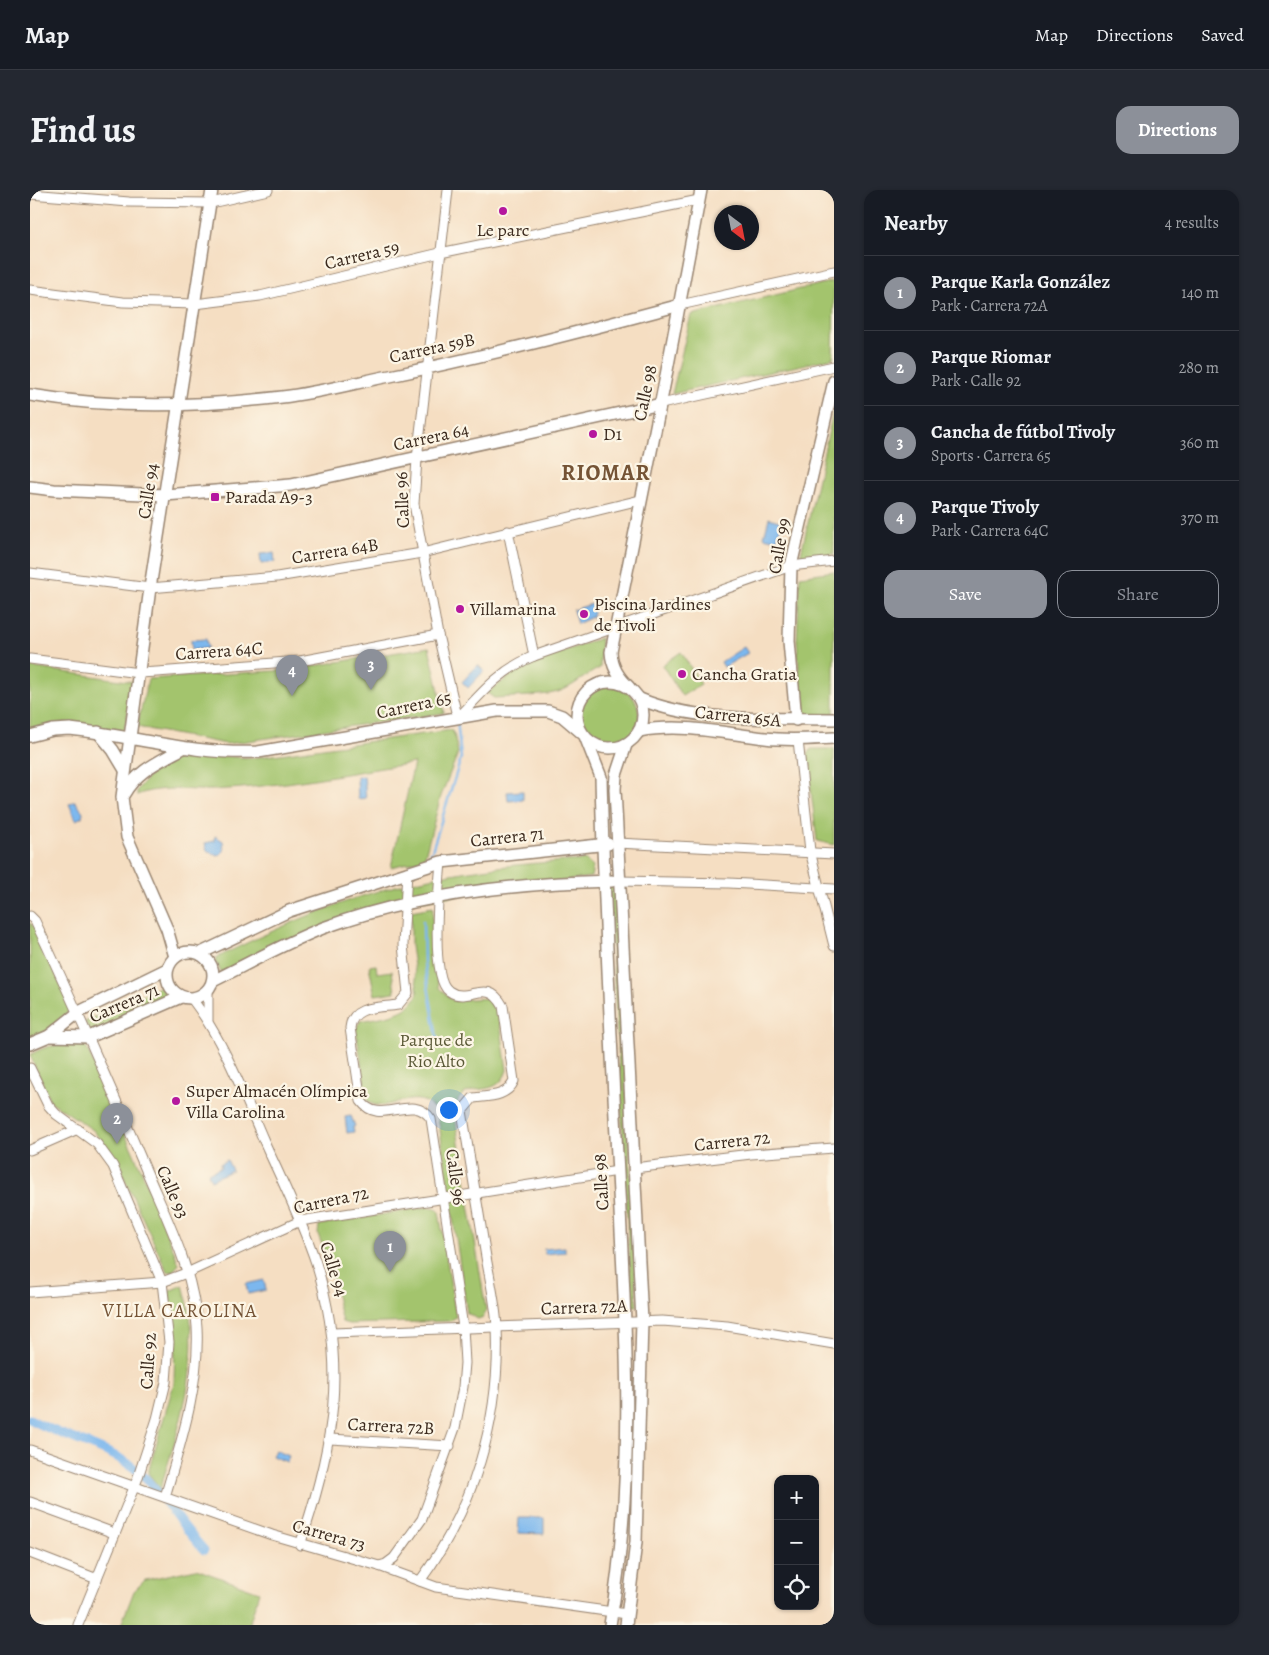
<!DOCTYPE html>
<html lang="en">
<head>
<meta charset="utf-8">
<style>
  body { margin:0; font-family:Alegreya,serif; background:#242831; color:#f1f3f6 }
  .controls { position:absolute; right:15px; bottom:15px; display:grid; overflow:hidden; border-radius:10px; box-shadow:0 1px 4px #0004 }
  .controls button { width:45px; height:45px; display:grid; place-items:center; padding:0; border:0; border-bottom:1px solid #363941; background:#171b24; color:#f1f3f6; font:25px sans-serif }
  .compass { position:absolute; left:684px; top:15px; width:45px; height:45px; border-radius:50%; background:#171b24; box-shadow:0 1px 4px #0004; rotate:148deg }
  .you { position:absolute; left:418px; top:919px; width:18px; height:18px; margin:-12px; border:4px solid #fff; border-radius:50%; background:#1a73e8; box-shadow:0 0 0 8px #1a73e833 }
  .badge { display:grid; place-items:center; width:32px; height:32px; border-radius:50%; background:#8c9099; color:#fff; font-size:16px; font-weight:700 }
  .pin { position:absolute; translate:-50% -41px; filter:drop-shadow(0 1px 2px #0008) }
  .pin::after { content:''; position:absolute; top:26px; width:18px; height:15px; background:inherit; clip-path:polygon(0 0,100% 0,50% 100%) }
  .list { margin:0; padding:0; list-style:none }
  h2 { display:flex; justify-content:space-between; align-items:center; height:65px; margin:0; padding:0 20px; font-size:21px }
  h2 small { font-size:16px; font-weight:400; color:#9ea1a6 }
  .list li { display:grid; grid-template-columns:32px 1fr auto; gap:15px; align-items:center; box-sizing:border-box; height:75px; padding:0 20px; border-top:1px solid #363941 }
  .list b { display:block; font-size:19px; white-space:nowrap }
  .list p { margin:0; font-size:16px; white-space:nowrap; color:#9ea1a6 }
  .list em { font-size:16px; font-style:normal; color:#9ea1a6 }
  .actions { display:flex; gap:10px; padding:15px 20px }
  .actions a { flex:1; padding:11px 0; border:1px solid #8c9099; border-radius:15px; text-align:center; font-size:18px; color:#8c9099 }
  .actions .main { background:#8c9099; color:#fff }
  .icon { flex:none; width:28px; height:28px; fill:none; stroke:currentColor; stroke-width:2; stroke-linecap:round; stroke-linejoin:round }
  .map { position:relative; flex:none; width:804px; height:1435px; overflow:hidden; border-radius:15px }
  header { display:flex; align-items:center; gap:30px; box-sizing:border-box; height:70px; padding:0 25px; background:#171b24; border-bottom:1px solid #363941 }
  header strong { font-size:24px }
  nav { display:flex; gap:28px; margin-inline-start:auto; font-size:18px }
  .intro { display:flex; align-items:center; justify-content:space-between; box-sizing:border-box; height:120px; padding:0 30px }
  h1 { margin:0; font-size:35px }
  .button { padding:12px 22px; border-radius:15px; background:#8c9099; color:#fff; font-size:18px; font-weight:700 }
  main { display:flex; gap:30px; padding:0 30px }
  aside { flex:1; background:#171b24; border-radius:15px; box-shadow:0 1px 4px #0004 }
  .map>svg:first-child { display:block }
  .green { fill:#a3c46d; stroke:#6f7746 }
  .water { fill:#7cb7ee; stroke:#5c7086 }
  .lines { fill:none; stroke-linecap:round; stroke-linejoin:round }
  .stream { stroke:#7cb7ee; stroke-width:2.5 }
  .canal { stroke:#7cb7ee; stroke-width:9 }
  .minor-casing { stroke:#988470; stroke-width:11 }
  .tertiary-casing { stroke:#988470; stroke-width:14 }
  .minor { stroke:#fff; stroke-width:9 }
  .tertiary { stroke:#fff; stroke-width:11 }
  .poi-dot { fill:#b5179e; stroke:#fcf5e5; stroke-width:2 }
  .labels { text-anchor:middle; stroke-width:4.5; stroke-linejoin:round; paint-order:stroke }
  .poi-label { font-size:18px; fill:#3b2a1e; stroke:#fcf5e5; text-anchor:start }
  .street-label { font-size:18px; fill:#3b2a1e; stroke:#fcf5e5 }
  .park-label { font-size:18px; fill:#5a5836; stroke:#fcf5e5 }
  .neighbourhood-label { font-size:19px; letter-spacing:1px; fill:#755436; stroke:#fcf5e5 }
  .district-label { font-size:22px; font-weight:bold; letter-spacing:1px; fill:#755436; stroke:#fcf5e5 }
</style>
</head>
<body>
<header>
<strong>Map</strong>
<nav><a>Map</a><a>Directions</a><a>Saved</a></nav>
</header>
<div class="intro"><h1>Find us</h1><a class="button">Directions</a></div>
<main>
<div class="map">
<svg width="804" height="1435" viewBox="0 0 804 1435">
  <rect width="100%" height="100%" fill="#fcf5e5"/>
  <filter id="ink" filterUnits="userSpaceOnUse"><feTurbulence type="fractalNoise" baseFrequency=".02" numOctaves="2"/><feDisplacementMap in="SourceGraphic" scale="10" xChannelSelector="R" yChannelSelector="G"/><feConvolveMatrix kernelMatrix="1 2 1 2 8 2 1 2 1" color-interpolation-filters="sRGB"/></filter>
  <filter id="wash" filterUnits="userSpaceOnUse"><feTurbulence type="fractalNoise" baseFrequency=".0096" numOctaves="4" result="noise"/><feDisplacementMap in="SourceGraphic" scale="20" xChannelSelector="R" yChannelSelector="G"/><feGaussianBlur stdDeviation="1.12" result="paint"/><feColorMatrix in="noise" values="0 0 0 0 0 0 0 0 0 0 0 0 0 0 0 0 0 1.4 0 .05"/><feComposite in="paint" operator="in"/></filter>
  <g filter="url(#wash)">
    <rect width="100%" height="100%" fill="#f5dec2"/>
    <!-- green -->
    <g class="green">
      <path d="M 804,91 L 803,168 L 642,204 L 661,125 Z"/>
      <path d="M 804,218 L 804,364 L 770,368 Z"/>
      <path d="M 804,381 L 804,525 L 772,526 L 767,450 L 770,386 Z"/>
      <path d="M 571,448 L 570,478 C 555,485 543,497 528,502 C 514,506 481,507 464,508 L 457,503 L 495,475 Z"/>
      <path d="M 399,457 L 414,523 L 196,554 L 107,537 L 118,489 L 259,480 Z"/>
      <path d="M 651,462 L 671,494 L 652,506 L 632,475 Z"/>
      <path d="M 0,477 L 104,492 L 94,541 L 35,533 L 0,541 Z"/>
      <circle cx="580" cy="525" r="29"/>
      <path d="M 421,540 L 424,544 L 428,563 L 411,606 L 394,669 L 361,677 L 384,573 C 317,583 250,597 182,600 C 157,601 131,595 107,605 L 107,600 L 125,579 L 155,564 L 222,568 Z"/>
      <path d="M 781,559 L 804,559 L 804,655 L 787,651 L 777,567 Z"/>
      <path d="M 555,670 L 563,677 L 561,687 L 367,714 L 191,782 L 185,771 L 186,768 C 244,739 303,713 366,696 C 427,680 492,673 555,670 Z"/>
      <path d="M 586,694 L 607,1116 L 602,1116 L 579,695 Z"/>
      <path d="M 403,717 L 402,753 L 409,798 L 422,810 L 462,808 L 467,812 L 477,880 C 466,914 432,884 424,921 L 456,1120 L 453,1127 L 448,1129 L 437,1123 L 408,926 C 391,889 354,929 337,910 L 326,839 L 330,831 C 352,826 379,826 388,803 L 381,756 L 381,721 Z"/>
      <path d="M 0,733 L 5,737 L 41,819 L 12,845 L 0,848 Z"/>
      <path d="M 346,775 L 347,783 L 362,781 L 365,802 L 345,805 L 339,776 Z"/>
      <path d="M 133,795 L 142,809 L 61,844 L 55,832 Z"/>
      <path d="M 54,852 L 112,982 L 149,1074 L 142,1082 L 137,1081 L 85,968 L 63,940 L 20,911 L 0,865 C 17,854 34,854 54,852 Z"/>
      <path d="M 397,1017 L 406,1018 L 409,1022 L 426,1127 L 420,1131 L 319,1134 L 312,1132 L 298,1071 L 288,1044 L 289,1035 Z"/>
      <path d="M 153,1095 C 156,1107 160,1120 161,1133 C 166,1190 147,1245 130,1299 L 118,1283 L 144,1193 L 145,1153 L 139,1101 Z"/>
      <path d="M 166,1379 L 229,1402 L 219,1435 L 91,1435 L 104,1401 L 115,1390 Z"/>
    </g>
    <!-- water -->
    <g class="water">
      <path d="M 739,328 L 752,332 L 747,350 L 734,347 Z"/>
      <path d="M 244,363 L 245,372 L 231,374 L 230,364 Z"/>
      <path d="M 565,413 L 562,427 L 547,434 L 543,420 Z"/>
      <path d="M 176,449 L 178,458 L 162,460 L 161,450 Z"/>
      <path d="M 714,457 L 718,463 L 694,477 L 691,472 Z"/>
      <path d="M 448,475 L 454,481 L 438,498 L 432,492 Z"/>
      <path d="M 334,586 L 336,608 L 328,609 L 327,587 Z"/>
      <path d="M 493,601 L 493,610 L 478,611 L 477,602 Z"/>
      <path d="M 45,611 L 53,622 L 52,627 L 46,630 L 39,614 Z"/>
      <path d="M 185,646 L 193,651 L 194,661 L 188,666 L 177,661 L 175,653 L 185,651 Z"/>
      <path d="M 321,926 L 325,936 L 323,937 L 324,942 L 317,943 L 315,927 Z"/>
      <path d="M 197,970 L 202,980 L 181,990 L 178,983 L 191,977 L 190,974 Z"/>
      <path d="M 535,1057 L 535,1062 L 515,1064 L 514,1059 Z"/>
      <path d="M 234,1090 L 236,1100 L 218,1104 L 216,1094 Z"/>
      <path d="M 245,1260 L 259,1266 L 257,1272 L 242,1266 Z"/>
      <path d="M 489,1328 L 514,1328 L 514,1344 L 488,1343 Z"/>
    </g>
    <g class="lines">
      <!-- stream -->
      <g class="stream">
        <path d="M 400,667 L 431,568 L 427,530"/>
        <path d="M 393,731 L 394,773 L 408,854"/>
      </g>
      <!-- canal -->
      <path class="canal" d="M 0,1229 C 32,1248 74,1255 104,1278 C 127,1296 152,1337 174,1360"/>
    </g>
  </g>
  <g filter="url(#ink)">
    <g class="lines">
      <defs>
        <g id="minor">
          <path d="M 418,0 L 387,269 L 384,314 L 408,445 L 427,526"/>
          <path d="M 0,4 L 99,12 L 181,13 L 238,0"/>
          <path d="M 0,100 L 93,112 L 165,114 L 230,106 L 410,63 L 669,10"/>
          <path d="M 650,115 L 804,81"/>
          <path d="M 631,214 L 804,176"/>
          <path d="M 478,341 L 504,466"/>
          <path d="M 0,383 L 120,398 L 247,387 L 392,363 L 610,310"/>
          <path d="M 0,469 L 109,483 L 127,482 L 270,471 L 408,445"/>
          <path d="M 430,526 C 453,501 472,479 504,466 L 761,376 L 804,371"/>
          <path d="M 768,550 L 780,661 L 804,756"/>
          <path d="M 587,653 L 804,664"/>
          <path d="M 589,691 L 699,693 L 804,699"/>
          <path d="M 0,726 L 5,731 C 43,811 78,891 113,973 C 135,1026 164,1079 167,1137 C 170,1195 151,1252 135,1307"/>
          <path d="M 162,809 C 194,851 213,903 234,951 C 252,991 272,1031 286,1073 C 318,1176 304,1256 270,1355"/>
          <path d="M 178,830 L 178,799"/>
          <path d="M 0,878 L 18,915 L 26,924 L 67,954 L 83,976 L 132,1092 L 139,1152 L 136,1192 L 127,1229 L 107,1290 L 48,1435"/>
          <path d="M 0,960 L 48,939"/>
          <path d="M 604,978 L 721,964 L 804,958"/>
          <path d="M 0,1102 L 132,1092 L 159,1082 L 270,1031 L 588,981"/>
          <path d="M 303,1143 L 632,1131 L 697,1136 L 804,1154"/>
          <path d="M 300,1249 L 420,1256"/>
          <path d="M 0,1260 L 242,1345 L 349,1376 L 406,1397 L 597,1424"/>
          <path d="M 0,1312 L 84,1343"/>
          <path d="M 0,1363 L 67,1389"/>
          <path d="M 349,1376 L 356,1374 L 364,1368 L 392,1329 L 425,1238 L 433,1197 L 435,1173 L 433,1137 L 401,929 C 382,901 350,938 331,911 L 320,838 C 322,815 349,818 368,815 L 378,803 L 373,755 L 377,682"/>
          <path d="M 390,1391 C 444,1318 471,1229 467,1138 C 466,1115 460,1090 456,1067 C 448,1018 440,970 432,921 L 443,908 C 459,906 477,907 484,891 L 473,816 C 457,786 438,815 419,801 C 400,788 409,695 411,672"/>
        </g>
        <g id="tertiary">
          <path d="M 0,205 C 84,219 168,217 252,207 C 288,203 324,193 360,186 C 457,166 554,141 650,115"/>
          <path d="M 0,297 L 24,300 L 135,305 L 261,295 L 631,214"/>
          <circle cx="580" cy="525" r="33"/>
          <path d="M 599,497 C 588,487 582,477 581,462 L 635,191 L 671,0"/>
          <path d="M 610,509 C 666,533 743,528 804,529"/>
          <path d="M 766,530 L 759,451 L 761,376 L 804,191"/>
          <path d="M 609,541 C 651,533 692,543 735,548 C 758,551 781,549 804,548"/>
          <path d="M 68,542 L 83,560 L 95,580"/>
          <path d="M 0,546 L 23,540 L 40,539 C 103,546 164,565 228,562 L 467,521 L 518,521 L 532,526 L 552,543"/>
          <path d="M 556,549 L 571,587 C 574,719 581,852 588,984 C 596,1134 606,1286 580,1435"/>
          <path d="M 94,604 C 107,580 131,571 153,558"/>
          <circle cx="160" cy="785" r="23"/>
          <path d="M 171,763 L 259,721 L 411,672 L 578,654"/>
          <path d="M 145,767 L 137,739 L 97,647 L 92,607 L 120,398 L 182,0"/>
          <path d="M 183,791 C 219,773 255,753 293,738 C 385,704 485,693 582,691"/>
          <path d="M 19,846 L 59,847 L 151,807"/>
          <path d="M 0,854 L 19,846 L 49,822 L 137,779"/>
          <path d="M 596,1435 L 606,1352 L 612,1131 L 585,599 L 586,585 L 596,555"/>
        </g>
      </defs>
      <!-- minor casing -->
      <use href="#minor" class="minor-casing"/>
      <!-- tertiary casing -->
      <use href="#tertiary" class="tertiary-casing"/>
      <!-- minor -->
      <use href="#minor" class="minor"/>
      <!-- tertiary -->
      <use href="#tertiary" class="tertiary"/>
    </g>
  </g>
  <!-- markers -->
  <g class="poi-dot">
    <circle cx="473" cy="21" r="5"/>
    <circle cx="563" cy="244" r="5"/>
    <rect x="180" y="302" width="10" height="10" rx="2.5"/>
    <circle cx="430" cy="419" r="5"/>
    <circle cx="554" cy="424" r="5"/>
    <circle cx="652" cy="484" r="5"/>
    <circle cx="146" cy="911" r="5"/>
  </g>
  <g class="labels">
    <!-- poi labels -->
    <g class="poi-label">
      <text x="473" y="46" text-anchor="middle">Le parc</text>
      <text x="573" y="250">D1</text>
      <text x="195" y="313">Parada A9-3</text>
      <text x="564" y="420">Piscina Jardines<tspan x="564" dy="21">de Tivoli</tspan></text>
      <text x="440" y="425">Villamarina</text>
      <text x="662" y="490">Cancha Gratia</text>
      <text x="156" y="907">Super Almacén Olímpica<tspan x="156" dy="21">Villa Carolina</tspan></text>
    </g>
    <!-- street labels -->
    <g class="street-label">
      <text transform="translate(332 65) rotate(-13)" y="6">Carrera 59</text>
      <text transform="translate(402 158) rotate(-12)" y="6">Carrera 59B</text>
      <text transform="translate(615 203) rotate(-78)" y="6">Calle 98</text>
      <text transform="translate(401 247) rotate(-12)" y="6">Carrera 64</text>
      <text transform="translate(118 301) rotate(-81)" y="6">Calle 94</text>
      <text transform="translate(372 310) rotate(-92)" y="6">Calle 96</text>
      <text transform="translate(749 356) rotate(-80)" y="6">Calle 99</text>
      <text transform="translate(305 361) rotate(-9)" y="6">Carrera 64B</text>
      <text transform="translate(189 461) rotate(-4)" y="6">Carrera 64C</text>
      <text transform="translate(384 515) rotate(-12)" y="6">Carrera 65</text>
      <text transform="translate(708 526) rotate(6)" y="6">Carrera 65A</text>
      <text transform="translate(477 647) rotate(-6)" y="6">Carrera 71</text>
      <text transform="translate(94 813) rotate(-23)" y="6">Carrera 71</text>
      <text transform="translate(702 951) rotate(-6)" y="6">Carrera 72</text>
      <text transform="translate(426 987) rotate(82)" y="6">Calle 96</text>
      <text transform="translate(571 992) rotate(-93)" y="6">Calle 98</text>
      <text transform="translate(143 1002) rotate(67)" y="6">Calle 93</text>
      <text transform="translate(301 1010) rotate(-12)" y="6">Carrera 72</text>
      <text transform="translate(304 1079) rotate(73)" y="6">Calle 94</text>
      <text transform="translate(554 1117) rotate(-2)" y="6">Carrera 72A</text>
      <text transform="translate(118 1171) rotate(-86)" y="6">Calle 92</text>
      <text transform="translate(361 1236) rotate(3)" y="6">Carrera 72B</text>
      <text transform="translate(299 1345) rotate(16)" y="6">Carrera 73</text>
    </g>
    <!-- park labels -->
    <g class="park-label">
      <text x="406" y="856">Parque de<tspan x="406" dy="21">Rio Alto</tspan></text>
    </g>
    <!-- neighbourhood labels -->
    <g class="neighbourhood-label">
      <text x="150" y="1127">VILLA CAROLINA</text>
    </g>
    <!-- district labels -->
    <g class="district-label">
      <text x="576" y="290">RIOMAR</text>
    </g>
  </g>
</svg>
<div class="controls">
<button>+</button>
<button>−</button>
<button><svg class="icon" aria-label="locate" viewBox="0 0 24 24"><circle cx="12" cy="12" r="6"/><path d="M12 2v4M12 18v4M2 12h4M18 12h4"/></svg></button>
</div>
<svg class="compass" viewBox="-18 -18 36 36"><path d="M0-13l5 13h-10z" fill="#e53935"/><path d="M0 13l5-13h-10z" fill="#9ea1a6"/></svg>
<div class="you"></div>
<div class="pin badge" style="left:360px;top:1082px">1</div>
<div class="pin badge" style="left:87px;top:954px">2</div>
<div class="pin badge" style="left:341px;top:500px">3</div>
<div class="pin badge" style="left:262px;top:506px">4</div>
</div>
<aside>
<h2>Nearby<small>4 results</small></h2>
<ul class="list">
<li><span class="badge">1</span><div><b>Parque Karla González</b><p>Park · Carrera 72A</p></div><em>140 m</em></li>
<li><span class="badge">2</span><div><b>Parque Riomar</b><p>Park · Calle 92</p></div><em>280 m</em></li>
<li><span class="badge">3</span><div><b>Cancha de fútbol Tivoly</b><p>Sports · Carrera 65</p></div><em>360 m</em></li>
<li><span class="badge">4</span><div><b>Parque Tivoly</b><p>Park · Carrera 64C</p></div><em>370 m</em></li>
</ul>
<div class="actions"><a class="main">Save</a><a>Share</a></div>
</aside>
</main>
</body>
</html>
